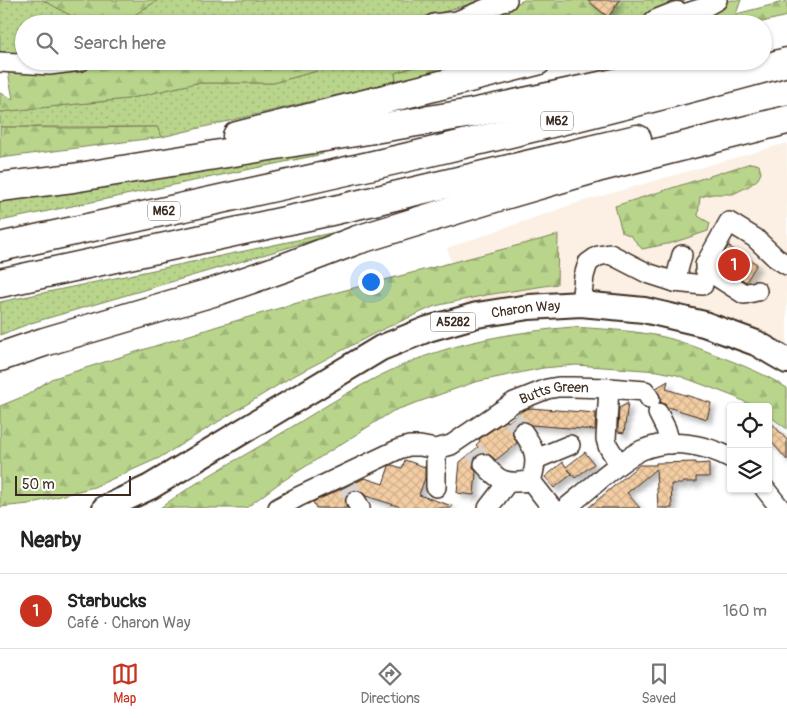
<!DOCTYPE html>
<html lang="en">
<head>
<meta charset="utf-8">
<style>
  body { margin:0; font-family:Pangolin,sans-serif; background:#f6f6f6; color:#222 }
  .controls { position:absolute; right:15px; bottom:15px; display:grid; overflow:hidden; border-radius:5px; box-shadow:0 1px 4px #0004 }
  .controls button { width:45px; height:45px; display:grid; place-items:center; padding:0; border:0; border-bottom:1px solid #e0e0e0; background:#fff; color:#222; font:25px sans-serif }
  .scale { position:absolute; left:15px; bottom:12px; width:116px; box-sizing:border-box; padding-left:5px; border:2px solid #3b2a1e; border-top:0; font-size:14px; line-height:18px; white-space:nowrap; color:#3b2a1e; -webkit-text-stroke:4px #fff; paint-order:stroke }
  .you { position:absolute; left:370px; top:281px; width:18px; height:18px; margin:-12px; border:4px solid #fff; border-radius:50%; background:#1a73e8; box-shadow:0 0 0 8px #1a73e833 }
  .badge { display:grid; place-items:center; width:32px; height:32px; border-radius:50%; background:#c8321e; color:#fff; font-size:16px; font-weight:700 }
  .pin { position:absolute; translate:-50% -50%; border:2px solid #fff; box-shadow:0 1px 5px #0006 }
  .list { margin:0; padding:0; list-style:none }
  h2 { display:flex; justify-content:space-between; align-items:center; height:65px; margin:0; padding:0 20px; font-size:21px }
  h2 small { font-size:16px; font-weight:400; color:#767676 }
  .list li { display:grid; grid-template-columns:32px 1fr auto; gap:15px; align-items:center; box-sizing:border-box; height:75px; padding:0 20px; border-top:1px solid #e0e0e0 }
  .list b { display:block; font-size:19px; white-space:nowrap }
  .list p { margin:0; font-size:16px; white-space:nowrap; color:#767676 }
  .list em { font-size:16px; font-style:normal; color:#767676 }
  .icon { flex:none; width:28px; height:28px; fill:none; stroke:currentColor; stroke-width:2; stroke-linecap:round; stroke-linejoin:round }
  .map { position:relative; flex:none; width:787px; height:508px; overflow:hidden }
  .search { position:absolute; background:#fff; box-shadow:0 1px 4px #0004; left:15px; right:15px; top:15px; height:55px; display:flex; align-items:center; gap:12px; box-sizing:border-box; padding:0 18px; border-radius:28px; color:#767676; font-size:19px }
  .sheet { height:140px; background:#fff }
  nav { display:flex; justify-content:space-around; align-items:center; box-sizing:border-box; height:70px; border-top:1px solid #e0e0e0; background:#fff; font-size:14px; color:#767676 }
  nav a { display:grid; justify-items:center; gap:2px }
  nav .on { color:#c8321e }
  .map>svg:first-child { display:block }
  .built { fill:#fbf0e3 }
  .green { fill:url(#green-dots); stroke:#7a8055 }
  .forest { fill:url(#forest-firs); stroke:#7a8055 }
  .building { fill:url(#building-cross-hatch); stroke:#3b2a1e; filter:url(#shadow) }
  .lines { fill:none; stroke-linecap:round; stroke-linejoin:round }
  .minor-tunnel { stroke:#d8d4d2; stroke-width:19; stroke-dasharray:19 9; stroke-linecap:butt }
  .minor-casing { stroke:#3b2a1e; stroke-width:22 }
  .major-casing { stroke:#3b2a1e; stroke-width:28 }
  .highway-casing { stroke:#3b2a1e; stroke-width:31 }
  .minor { stroke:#fff; stroke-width:19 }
  .major { stroke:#fff; stroke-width:24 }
  .highway { stroke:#fff; stroke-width:28 }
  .labels { text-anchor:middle; stroke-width:4; stroke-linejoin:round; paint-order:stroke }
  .shield { fill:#fff; stroke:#766a62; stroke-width:1 }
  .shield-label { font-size:12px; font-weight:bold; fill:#3b2a1e }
  .street-label { font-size:14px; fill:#3b2a1e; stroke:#fff }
</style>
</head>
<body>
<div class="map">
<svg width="787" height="508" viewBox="0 0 787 508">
  <defs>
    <pattern id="green-dots" width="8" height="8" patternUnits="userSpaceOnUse" patternTransform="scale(1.25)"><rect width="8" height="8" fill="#b9d58c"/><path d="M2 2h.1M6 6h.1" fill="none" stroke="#a0b778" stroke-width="1.8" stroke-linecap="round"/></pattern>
    <pattern id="forest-firs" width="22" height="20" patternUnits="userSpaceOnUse" patternTransform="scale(1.25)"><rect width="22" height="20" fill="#b9d58c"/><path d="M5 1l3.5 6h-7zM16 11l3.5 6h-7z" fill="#a0b778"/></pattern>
    <pattern id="building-cross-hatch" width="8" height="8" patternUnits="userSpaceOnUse" patternTransform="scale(1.25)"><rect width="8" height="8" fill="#f3cda3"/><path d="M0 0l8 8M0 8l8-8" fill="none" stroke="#d1b08c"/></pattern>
    <filter id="shadow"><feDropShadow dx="4.5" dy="4.5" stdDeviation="2.5" flood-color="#0004"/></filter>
  </defs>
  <rect width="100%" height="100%" fill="#fff"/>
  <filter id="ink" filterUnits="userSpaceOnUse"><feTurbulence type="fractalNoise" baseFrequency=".02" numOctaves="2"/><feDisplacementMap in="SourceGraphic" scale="10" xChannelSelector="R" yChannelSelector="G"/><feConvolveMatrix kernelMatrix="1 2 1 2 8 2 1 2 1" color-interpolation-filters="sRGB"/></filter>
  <g filter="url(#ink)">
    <!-- built -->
    <path class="built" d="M 787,143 L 787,353 L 696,317 L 467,310 L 447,248 L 577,203 Z"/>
    <!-- green -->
    <g class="green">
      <path d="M 0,0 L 43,0 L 86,24 L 24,24 L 24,54 L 2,54 L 0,53 Z"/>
      <path d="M 158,0 L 482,0 L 430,16 L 352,24 L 120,24 Z"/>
      <path d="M 620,0 L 659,0 L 661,1 L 662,0 L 685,0 L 676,9 L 641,22 L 635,24 L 599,24 L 608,17 Z"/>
      <path d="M 508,8 L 586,19 L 567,24 L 457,24 Z"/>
      <path d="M 326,61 L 433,61 L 395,73 L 396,81 L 162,137 L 157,127 L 0,127 L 0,112 L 127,99 L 196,83 L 273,83 L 317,71 Z"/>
      <path d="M 321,145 L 323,154 L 0,221 L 0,194 Z"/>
      <path d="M 355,228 L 31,323 L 0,335 L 0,302 Z"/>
    </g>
    <!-- forest -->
    <g class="forest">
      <path d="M 43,0 L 158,0 L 120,24 L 86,24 Z"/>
      <path d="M 524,0 L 589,0 L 592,4 L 608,17 L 599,24 L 567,24 L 582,19 L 514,22 L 508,8 Z"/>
      <path d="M 731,0 L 741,0 L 736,14 L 787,1 L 787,16 L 754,24 L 680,24 L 715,4 Z"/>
      <path d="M 124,61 L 326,61 L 317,71 L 273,83 L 196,83 L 127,99 L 0,112 L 0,93 L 13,99 L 8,72 Z"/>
      <path d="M 433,61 L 480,61 L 396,81 L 395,73 Z"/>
      <path d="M 0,127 L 72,128 L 157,127 L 162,137 L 0,158 Z"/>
      <path d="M 751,163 L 759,165 L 761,173 L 758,179 L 749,186 L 733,194 L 713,194 L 700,197 L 698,216 L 710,223 L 708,231 L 672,243 L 642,249 L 631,236 L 622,232 L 615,206 Z"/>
      <path d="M 558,235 L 557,284 L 486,295 L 435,306 L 379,331 L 288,379 L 159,458 L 94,487 L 29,504 L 0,507 L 0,406 L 27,395 L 51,379 L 218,326 L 311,299 Z"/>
      <path d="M 573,327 C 601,329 628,330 654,335 C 672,338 690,345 706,351 C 734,362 762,372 787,388 L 787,429 L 768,415 L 768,407 L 755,407 L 735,397 L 717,390 L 677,375 L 658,371 L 576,365 L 543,368 L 475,382 L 393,411 L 278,484 L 246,508 L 160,508 C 195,482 235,461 272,439 C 312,415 352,388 394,369 C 450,343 512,332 573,327 Z"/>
    </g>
    <!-- building -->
    <g class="building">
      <path d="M 587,0 L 620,0 L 608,17 Z"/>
      <path d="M 728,246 L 757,264 L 746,282 L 718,264 Z"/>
      <path d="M 668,381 L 666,389 L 711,403 L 707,419 L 668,407 L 665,404 L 660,402 L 661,398 L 656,388 Z"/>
      <path d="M 628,403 L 624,433 L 618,432 L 619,408 Z"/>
      <path d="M 530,408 L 596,413 L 595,430 L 531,425 L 527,422 L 523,421 L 516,423 L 509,423 L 513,427 L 512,433 L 517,443 L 496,460 L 488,454 L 483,453 L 479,448 L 478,455 L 473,461 L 473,467 L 476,472 L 474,495 L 457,493 L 460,462 L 478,447 L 476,445 L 480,441 L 479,439 L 507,420 L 508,422 L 522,411 Z"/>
      <path d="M 768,419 L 787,440 L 787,460 L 768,438 Z"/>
      <path d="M 585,452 L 594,464 L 575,478 L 568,469 L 572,474 L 554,488 L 545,477 L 563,462 L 566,467 Z"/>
      <path d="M 405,460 L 425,467 L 425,478 L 419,495 L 452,506 L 451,508 L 404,508 L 366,496 L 362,492 L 357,490 L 350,491 L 345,490 L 347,494 L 345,500 L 347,508 L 316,508 L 313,502 L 365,478 L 383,484 L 389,466 L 392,465 L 402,468 Z"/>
      <path d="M 696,462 L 696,464 L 709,463 L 709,477 L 696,477 L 696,482 L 683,482 L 683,484 L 671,484 L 672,508 L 658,508 L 656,469 L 627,493 L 640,508 L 588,508 L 639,465 L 656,465 L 656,463 Z"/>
    </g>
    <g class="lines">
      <!-- minor-tunnel -->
      <g class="minor-tunnel">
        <path d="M 512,419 L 523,432"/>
        <path d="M 474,451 L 484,464"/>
        <path d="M 348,486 L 356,501"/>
      </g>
      <defs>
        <g id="minor">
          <path d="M 677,16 L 703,8 L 717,0"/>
          <path d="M 434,24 L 457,21 L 507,0"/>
          <path d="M 0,62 L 49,65 L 81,61"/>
          <path d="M 675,282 L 682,255"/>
          <path d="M 757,291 L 744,294 L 705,269 L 705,265 L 729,222 L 755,238 L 776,258 L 787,265"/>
          <path d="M 581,304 L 584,276 L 588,263 L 598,256 L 610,254 L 647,273 L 675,282 L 703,285"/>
          <path d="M 609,388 L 606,439 L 608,446 L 619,464"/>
          <path d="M 658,413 L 666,429 L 670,444"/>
          <path d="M 523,432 C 536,450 538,460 531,481"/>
          <path d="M 436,449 L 436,487"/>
          <path d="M 536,459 L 570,445"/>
          <path d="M 484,464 C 500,483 506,484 531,481 L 552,508"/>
          <path d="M 765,489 L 780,508"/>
          <path d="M 356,501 L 360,508"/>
          <path id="s1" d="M 278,508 L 298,497 L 399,449 L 409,446 L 420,446 L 436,449 L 451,445 L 514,402 L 547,389 L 558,387 L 572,387 L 609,388 L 645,391 L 650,399"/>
          <path d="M 488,508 L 508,482"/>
          <path d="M 566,508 C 579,497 592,487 604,476 C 616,467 628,456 642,450 C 671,438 704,444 731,458"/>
        </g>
        <g id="major">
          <path id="s2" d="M 105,508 L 150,487 L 381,348 L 428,329 L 477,315 L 529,307 L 581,304 L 644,310 L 704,324 L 756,343 L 787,361"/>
        </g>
        <g id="highway">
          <path d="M 657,24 L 677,16"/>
          <path d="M 237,136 L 537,61"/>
          <path d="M 0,187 L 73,178 L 472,113 L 719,61"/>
          <path d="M 0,247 C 263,190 527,134 787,62"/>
          <path d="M 0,283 L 331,211 L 637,139"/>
          <path d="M 0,357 L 44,342 L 220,290 L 286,267 L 357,240 L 501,196 L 597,168 L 787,120"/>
        </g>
      </defs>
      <!-- minor casing -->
      <use href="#minor" class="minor-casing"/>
      <!-- major casing -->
      <use href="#major" class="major-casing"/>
      <!-- highway casing -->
      <use href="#highway" class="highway-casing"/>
      <!-- minor -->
      <use href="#minor" class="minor"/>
      <!-- major -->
      <use href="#major" class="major"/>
      <!-- highway -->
      <use href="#highway" class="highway"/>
    </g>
  </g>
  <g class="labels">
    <!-- shield labels -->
    <g class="shield">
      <rect x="541" y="111.5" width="32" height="19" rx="4"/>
      <rect x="148" y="201.5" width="32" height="19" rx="4"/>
      <rect x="430.5" y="312.5" width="45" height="19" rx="4"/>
    </g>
    <g class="shield-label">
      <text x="557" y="125">M62</text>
      <text x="164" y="215">M62</text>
      <text x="453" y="326">A5282</text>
    </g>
    <!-- street labels -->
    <g class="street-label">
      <text dy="5" stroke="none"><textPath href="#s2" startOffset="470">Charon Way</textPath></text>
      <text dy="5" stroke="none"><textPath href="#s1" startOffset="306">Butts Green</textPath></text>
    </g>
  </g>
</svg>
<div class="controls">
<button><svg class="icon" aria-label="locate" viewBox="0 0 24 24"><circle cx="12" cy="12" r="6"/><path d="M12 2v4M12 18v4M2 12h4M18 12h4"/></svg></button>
<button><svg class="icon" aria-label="layers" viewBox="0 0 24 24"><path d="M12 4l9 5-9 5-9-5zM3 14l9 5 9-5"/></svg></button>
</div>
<div class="scale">50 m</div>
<div class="you"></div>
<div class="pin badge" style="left:734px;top:265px">1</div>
<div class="search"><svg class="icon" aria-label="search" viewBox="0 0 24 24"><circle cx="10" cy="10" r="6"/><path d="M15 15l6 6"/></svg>Search here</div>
</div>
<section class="sheet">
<h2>Nearby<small></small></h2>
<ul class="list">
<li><span class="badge">1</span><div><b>Starbucks</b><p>Café · Charon Way</p></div><em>160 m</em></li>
</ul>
</section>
<nav>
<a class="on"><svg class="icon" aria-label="map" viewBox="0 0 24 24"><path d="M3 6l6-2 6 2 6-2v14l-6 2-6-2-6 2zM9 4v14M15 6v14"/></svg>Map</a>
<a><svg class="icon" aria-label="directions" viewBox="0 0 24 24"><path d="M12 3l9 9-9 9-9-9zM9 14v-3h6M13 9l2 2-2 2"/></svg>Directions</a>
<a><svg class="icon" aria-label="saved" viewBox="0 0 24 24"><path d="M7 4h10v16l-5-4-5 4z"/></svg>Saved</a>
</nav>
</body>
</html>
